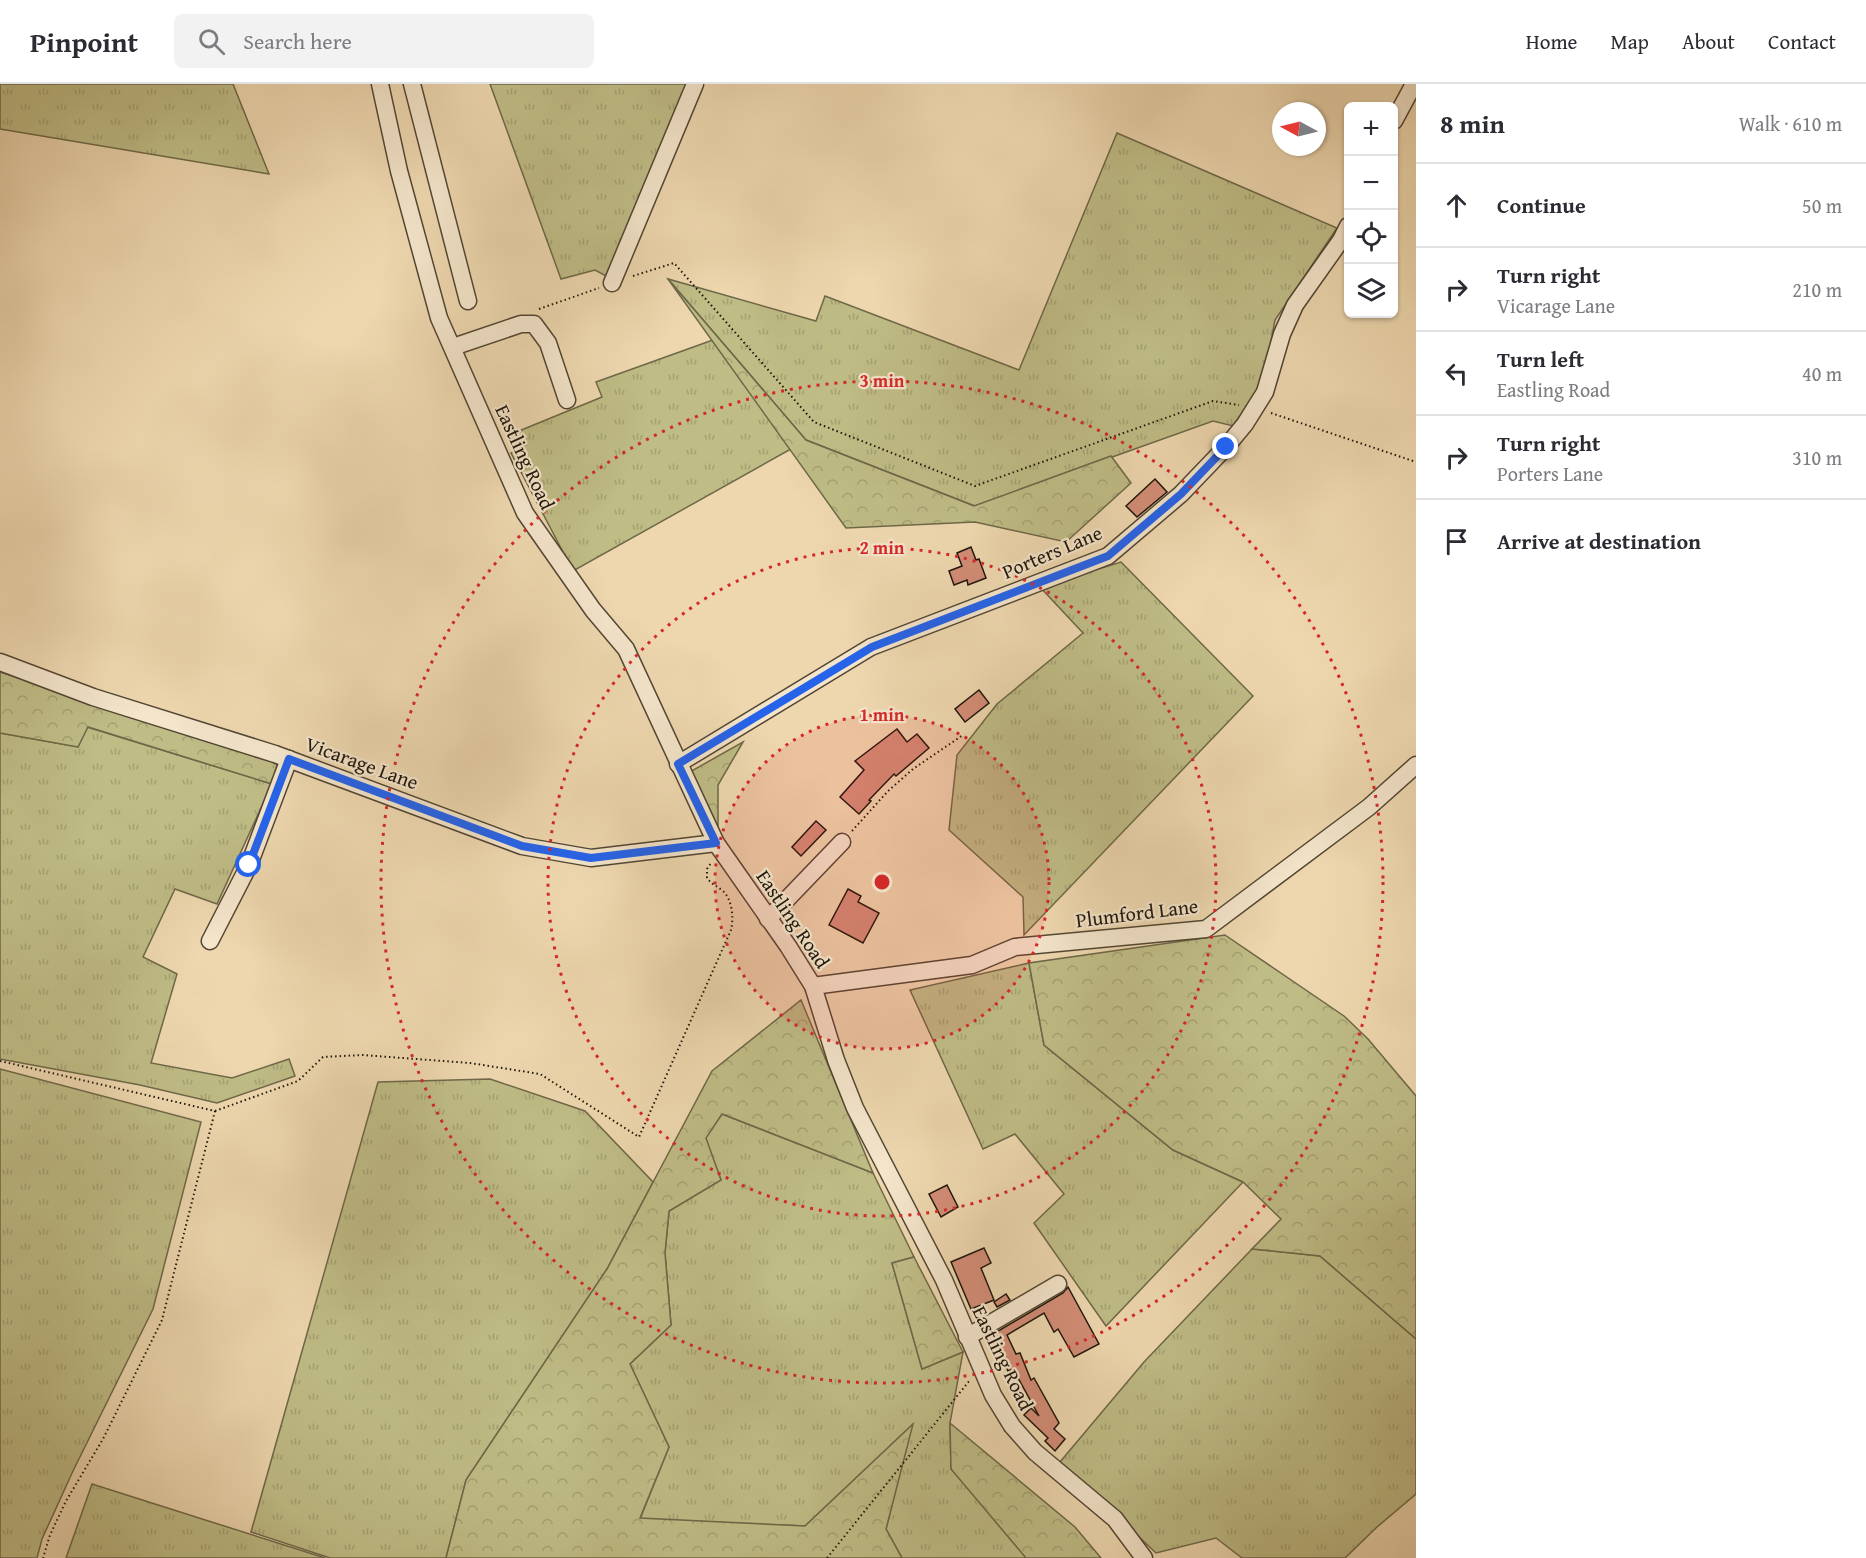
<!DOCTYPE html>
<html lang="en">
<head>
<meta charset="utf-8">
<style>
  body { margin:0; font-family:"Gentium Book Plus",serif; background:#f2f2f3; color:#2b2b33 }
  .controls { position:absolute; right:18px; top:18px; display:grid; overflow:hidden; border-radius:9px; box-shadow:0 2px 4px #0004 }
  .controls button { width:54px; height:54px; display:grid; place-items:center; padding:0; border:0; border-bottom:2px solid #e1e1e2; background:#fff; color:#2b2b33; font:30px sans-serif }
  .compass { position:absolute; left:1272px; top:18px; width:54px; height:54px; border-radius:50%; background:#fff; box-shadow:0 2px 4px #0004; rotate:277deg }
  .stop { position:absolute; width:18px; height:18px; margin:-14px; border:4px solid #2563eb; border-radius:50%; background:#fff }
  .stop.end { background:#2563eb; border-color:#fff; box-shadow:0 2px 6px #0008 }
  .list { margin:0; padding:0; list-style:none }
  h2 { display:flex; justify-content:space-between; align-items:center; height:78px; margin:0; padding:0 24px; font-size:26px }
  h2 small { font-size:20px; font-weight:400; color:#7c7c81 }
  .list li { display:grid; grid-template-columns:39px 1fr auto; gap:18px; align-items:center; box-sizing:border-box; height:84px; padding:0 24px; border-top:2px solid #e1e1e2 }
  .list b { display:block; font-size:22px; white-space:nowrap }
  .list p { margin:0; font-size:20px; white-space:nowrap; color:#7c7c81 }
  .list em { font-size:20px; font-style:normal; color:#7c7c81 }
  .icon { flex:none; width:33px; height:33px; fill:none; stroke:currentColor; stroke-width:2; stroke-linecap:round; stroke-linejoin:round }
  .map { position:relative; flex:none; width:1416px; height:1474px; overflow:hidden }
  header { display:flex; align-items:center; gap:36px; box-sizing:border-box; height:84px; padding:0 30px; background:#fff; border-bottom:2px solid #e1e1e2 }
  header strong { font-size:28px }
  nav { display:flex; gap:33px; margin-inline-start:auto; font-size:21px }
  .search { width:420px; height:54px; background:#f2f2f3; display:flex; align-items:center; gap:15px; box-sizing:border-box; padding:0 21px; border-radius:9px; color:#7c7c81; font-size:22px }
  main { display:flex }
  aside { flex:1; background:#fff }
  .map>svg:first-child { display:block }
  .grass { fill:url(#grass-tufts); stroke:#6e6848; stroke-width:1.5 }
  .forest { fill:url(#forest-crowns); stroke:#6e6848; stroke-width:1.5 }
  .building { fill:#d38d77; stroke:#1e150a; stroke-width:1.5 }
  .lines { fill:none; stroke-linecap:round; stroke-linejoin:round }
  .minor-casing { stroke:#524633; stroke-width:19 }
  .path { stroke:#1e150a; stroke-width:2; stroke-dasharray:1.5 3; stroke-linecap:butt }
  .minor { stroke:#f4e5cb; stroke-width:16 }
  .route { stroke:#2563eb; stroke-width:8 }
  .ring { fill:none; stroke:#d62828; stroke-width:3; stroke-dasharray:3 6 }
  .labels { text-anchor:middle; stroke-width:4.5; stroke-linejoin:round; paint-order:stroke }
  .street-label { font-size:20px; fill:#1e150a; stroke:#f4e5cb }
  .centre { fill:#d62828; stroke:#f4e5cb; stroke-width:3 }
  .ring-label { font-size:18px; text-anchor:middle; font-weight:bold; fill:#d62828; stroke:#f4e5cb; stroke-width:4.5; stroke-linejoin:round; paint-order:stroke }
</style>
</head>
<body>
<header>
<strong>Pinpoint</strong>
<div class="search"><svg class="icon" aria-label="search" viewBox="0 0 24 24"><circle cx="10" cy="10" r="6"/><path d="M15 15l6 6"/></svg>Search here</div>
<nav><a>Home</a><a>Map</a><a>About</a><a>Contact</a></nav>
</header>
<main>
<div class="map">
<svg width="1416" height="1474" viewBox="0 0 1416 1474">
  <defs>
    <pattern id="grass-tufts" width="24" height="20" patternUnits="userSpaceOnUse" patternTransform="scale(1.5)"><rect width="24" height="20" fill="#bfbc86"/><path d="M3 7l-1-3M5 7V3M7 7l1-3M15 17l-1-3M17 17v-4M19 17l1-3" fill="none" stroke="#a4a172"/></pattern>
    <pattern id="forest-crowns" width="20" height="18" patternUnits="userSpaceOnUse" patternTransform="scale(1.5)"><rect width="20" height="18" fill="#bfbc86"/><path d="M2 6a3 3 0 1 1 6 0M12 15a3 3 0 1 1 6 0" fill="none" stroke="#a4a172"/></pattern>
  </defs>
  <rect width="100%" height="100%" fill="#eed7af"/>
  <filter id="stains"><feTurbulence type="fractalNoise" baseFrequency=".00333" numOctaves="4"/><feColorMatrix values="0 0 0 0 .2 0 0 0 0 .09 0 0 0 0 .02 0 0 0 .5 -.17"/></filter>
  <radialGradient id="worn" r=".72"><stop offset=".6" stop-color="#630" stop-opacity="0"/><stop offset="1" stop-color="#630" stop-opacity=".3"/></radialGradient>
  <!-- grass -->
  <g class="grass">
    <path d="M 0,0 L 233,0 L 269,90 L 0,45 Z"/>
    <path d="M 490,0 L 689,0 L 608,193 L 595,186 L 561,195 Z"/>
    <path d="M 1117,49 L 1337,144 L 1275,236 L 1264,296 L 1233,342 L 1213,337 L 975,422 L 806,356 L 668,195 L 816,237 L 825,212 L 1019,286 Z"/>
    <path d="M 713,256 L 791,365 L 573,487 L 511,369 L 526,361 L 519,347 L 602,313 L 596,298 Z"/>
    <path d="M 1121,478 L 1253,612 L 1024,851 L 1023,813 L 949,746 L 957,671 L 997,620 L 1083,549 L 1040,503 Z"/>
    <path d="M 87,643 L 272,700 L 217,820 L 175,805 L 143,873 L 177,890 L 151,979 L 232,994 L 289,975 L 295,992 L 217,1019 L 140,1001 L 0,975 L 0,649 L 78,663 Z"/>
    <path d="M 1029,879 L 1044,961 L 1173,1066 L 1243,1098 L 1106,1242 L 1034,1139 L 1064,1110 L 1015,1050 L 983,1065 L 910,906 Z"/>
    <path d="M 0,985 L 201,1038 L 153,1225 L 73,1387 L 42,1455 L 37,1474 L 0,1474 Z"/>
    <path d="M 490,995 L 585,1027 L 653,1098 L 607,1185 L 466,1396 L 446,1474 L 330,1474 L 251,1448 L 378,998 Z"/>
    <path d="M 722,1030 L 873,1089 L 914,1173 L 892,1179 L 922,1285 L 963,1268 L 950,1339 L 951,1385 L 1034,1474 L 902,1474 L 886,1445 L 912,1341 L 805,1442 L 640,1435 L 669,1363 L 630,1280 L 671,1241 L 665,1169 L 669,1127 L 721,1096 L 705,1054 Z"/>
    <path d="M 1252,1165 L 1320,1172 L 1416,1255 L 1416,1410 L 1377,1443 L 1345,1474 L 1242,1474 L 1216,1454 L 1156,1469 L 1060,1378 L 1144,1278 Z"/>
    <path d="M 92,1400 L 325,1474 L 66,1474 Z"/>
  </g>
  <!-- forest -->
  <g class="forest">
    <path d="M 668,195 L 806,356 L 974,422 L 1111,372 L 1131,399 L 1066,458 L 975,438 L 846,444 Z"/>
    <path d="M 0,588 L 278,677 L 272,700 L 88,643 L 78,663 L 0,649 Z"/>
    <path d="M 743,658 L 718,701 L 718,749 L 688,689 Z"/>
    <path d="M 1225,851 L 1344,932 L 1368,955 L 1416,1012 L 1416,1255 L 1320,1172 L 1252,1165 L 1281,1135 L 1243,1098 L 1173,1066 L 1044,961 L 1029,879 Z"/>
    <path d="M 801,916 L 873,1089 L 722,1030 L 706,1054 L 721,1096 L 669,1127 L 665,1169 L 671,1241 L 630,1280 L 669,1363 L 640,1434 L 805,1442 L 913,1340 L 886,1445 L 902,1474 L 446,1474 L 466,1396 L 607,1185 L 712,987 Z"/>
    <path d="M 914,1173 L 963,1268 L 922,1285 L 892,1179 Z"/>
    <path d="M 950,1339 L 1075,1443 L 1101,1474 L 1026,1474 L 951,1385 Z"/>
  </g>
  <!-- building -->
  <g class="building">
    <path d="M 1155,395 L 1167,408 L 1137,433 L 1126,422 Z"/>
    <path d="M 971,463 L 976,476 L 979,475 L 986,494 L 968,501 L 967,496 L 954,501 L 949,487 L 962,482 L 957,469 Z"/>
    <path d="M 979,606 L 989,619 L 965,638 L 955,625 Z"/>
    <path d="M 897,645 L 907,658 L 917,650 L 929,664 L 896,692 L 894,690 L 869,716 L 871,717 L 859,730 L 840,713 L 864,686 L 855,677 Z"/>
    <path d="M 816,737 L 826,746 L 801,772 L 792,763 Z"/>
    <path d="M 848,805 L 861,812 L 858,818 L 879,829 L 863,859 L 829,841 Z"/>
    <path d="M 947,1101 L 958,1123 L 941,1133 L 929,1110 Z"/>
    <path d="M 984,1164 L 991,1179 L 981,1184 L 994,1216 L 971,1225 L 951,1178 Z"/>
    <path d="M 1068,1203 L 1099,1260 L 1074,1273 L 1058,1245 L 1054,1248 L 1044,1229 L 1007,1251 L 1016,1270 L 1020,1269 L 1031,1296 L 1034,1294 L 1059,1339 L 1054,1345 L 1065,1355 L 1055,1367 L 1045,1357 L 1048,1354 L 1024,1331 L 1031,1324 L 1039,1332 L 1013,1285 L 1008,1287 L 1000,1269 L 993,1272 L 989,1261 L 998,1258 L 993,1250 L 1063,1209 Z"/>
    <path d="M 1006,1210 L 1010,1216 L 997,1223 L 994,1218 Z"/>
  </g>
  <g class="lines">
    <defs>
      <g id="minor">
        <path d="M 380,0 L 399,87 L 439,234 L 525,429 L 593,526 L 626,565 L 716,759 L 788,862 L 813,902 L 836,976 L 855,1024 L 944,1196 L 993,1311 L 1012,1342 L 1035,1368 L 1115,1435 L 1144,1474"/>
        <path d="M 412,0 L 468,217"/>
        <path d="M 1394,37 L 1414,0"/>
        <path d="M 612,199 L 695,0"/>
        <path d="M 453,263 L 521,240 L 534,240 L 548,259 L 567,316"/>
        <path d="M 0,578 L 93,613 L 275,670 L 522,762 L 591,774 L 716,759"/>
        <path d="M 678,680 L 871,563 L 1108,472 L 1181,410 L 1226,363 L 1245,340 L 1265,308 L 1282,250 L 1295,221 L 1341,156 L 1348,142"/>
        <path d="M 768,835 L 842,758"/>
        <path d="M 210,857 L 249,781 L 289,675"/>
        <path d="M 813,902 L 972,881 L 1015,863 L 1206,845 L 1369,723 L 1416,681"/>
        <path d="M 967,1253 L 1058,1200"/>
      </g>
    </defs>
    <!-- minor casing -->
    <use href="#minor" class="minor-casing"/>
    <!-- path -->
    <g class="path">
      <path d="M 633,192 L 674,179 L 814,338 L 975,402 L 1213,317 L 1239,321"/>
      <path d="M 539,225 L 599,204"/>
      <path d="M 1271,329 L 1416,378"/>
      <path d="M 852,747 L 888,707 L 913,685 L 963,651"/>
      <path d="M 0,977 L 215,1027 L 162,1236 L 103,1355 L 66,1417 L 50,1451 L 43,1474"/>
      <path d="M 215,1027 L 298,997 L 323,973 L 362,971 L 470,979 L 540,990 L 639,1053 L 731,846 C 734,834 732,815 723,807 C 717,802 711,800 707,794 L 707,785 L 711,779"/>
      <path d="M 827,1474 L 970,1296"/>
    </g>
    <!-- minor -->
    <use href="#minor" class="minor"/>
  </g>
  <g class="lines">
    <!-- route -->
    <path class="route" d="M 249,781 L 289,675 L 522,762 L 591,774 L 716,759 L 678,680 L 872,563 L 1108,472 L 1181,410 L 1226,363"/>
  </g>
  <!-- distance rings -->
  <circle cx="882" cy="798" r="167" fill="#d62828" fill-opacity=".12"/>
  <g class="ring">
    <circle cx="882" cy="798" r="167"/>
    <circle cx="882" cy="798" r="334"/>
    <circle cx="882" cy="798" r="501"/>
  </g>
  <g class="labels">
    <!-- street labels -->
    <g class="street-label">
      <text transform="translate(525 373) rotate(65)" y="7">Eastling Road</text>
      <text transform="translate(1052 468) rotate(-23)" y="7">Porters Lane</text>
      <text transform="translate(362 679) rotate(20)" y="7">Vicarage Lane</text>
      <text transform="translate(1137 829) rotate(-7)" y="7">Plumford Lane</text>
      <text transform="translate(793 835) rotate(56)" y="7">Eastling Road</text>
      <text transform="translate(1003 1274) rotate(64)" y="7">Eastling Road</text>
    </g>
  </g>
  <circle cx="882" cy="798" r="9" class="centre"/>
  <g class="ring-label">
    <text x="882" y="303">3 min</text>
    <text x="882" y="470">2 min</text>
    <text x="882" y="637">1 min</text>
  </g>
  <rect width="100%" height="100%" filter="url(#stains)"/>
  <rect width="100%" height="100%" fill="url(#worn)"/>
</svg>
<div class="controls">
<button>+</button>
<button>−</button>
<button><svg class="icon" aria-label="locate" viewBox="0 0 24 24"><circle cx="12" cy="12" r="6"/><path d="M12 2v4M12 18v4M2 12h4M18 12h4"/></svg></button>
<button><svg class="icon" aria-label="layers" viewBox="0 0 24 24"><path d="M12 4l9 5-9 5-9-5zM3 14l9 5 9-5"/></svg></button>
</div>
<svg class="compass" viewBox="-18 -18 36 36"><path d="M0-13l5 13h-10z" fill="#e53935"/><path d="M0 13l5-13h-10z" fill="#7c7c81"/></svg>
<div class="stop" style="left:249px;top:781px"></div>
<div class="stop end" style="left:1226px;top:363px"></div>
</div>
<aside>
<h2>8 min<small>Walk · 610 m</small></h2>
<ul class="list">
<li><svg class="icon" aria-label="ahead" viewBox="0 0 24 24"><path d="M12 20V5M6 11l6-6 6 6"/></svg><div><b>Continue</b></div><em>50 m</em></li>
<li><svg class="icon" aria-label="right" viewBox="0 0 24 24"><path d="M7 20v-9h11M14 6l5 5-5 5"/></svg><div><b>Turn right</b><p>Vicarage Lane</p></div><em>210 m</em></li>
<li><svg class="icon" aria-label="left" viewBox="0 0 24 24"><path d="M17 20v-9H6M10 6l-5 5 5 5"/></svg><div><b>Turn left</b><p>Eastling Road</p></div><em>40 m</em></li>
<li><svg class="icon" aria-label="right" viewBox="0 0 24 24"><path d="M7 20v-9h11M14 6l5 5-5 5"/></svg><div><b>Turn right</b><p>Porters Lane</p></div><em>310 m</em></li>
<li><svg class="icon" aria-label="arrive" viewBox="0 0 24 24"><path d="M6 21V4h12l-3 4 3 4H6"/></svg><div><b>Arrive at destination</b></div></li>
</ul>
</aside>
</main>
</body>
</html>
